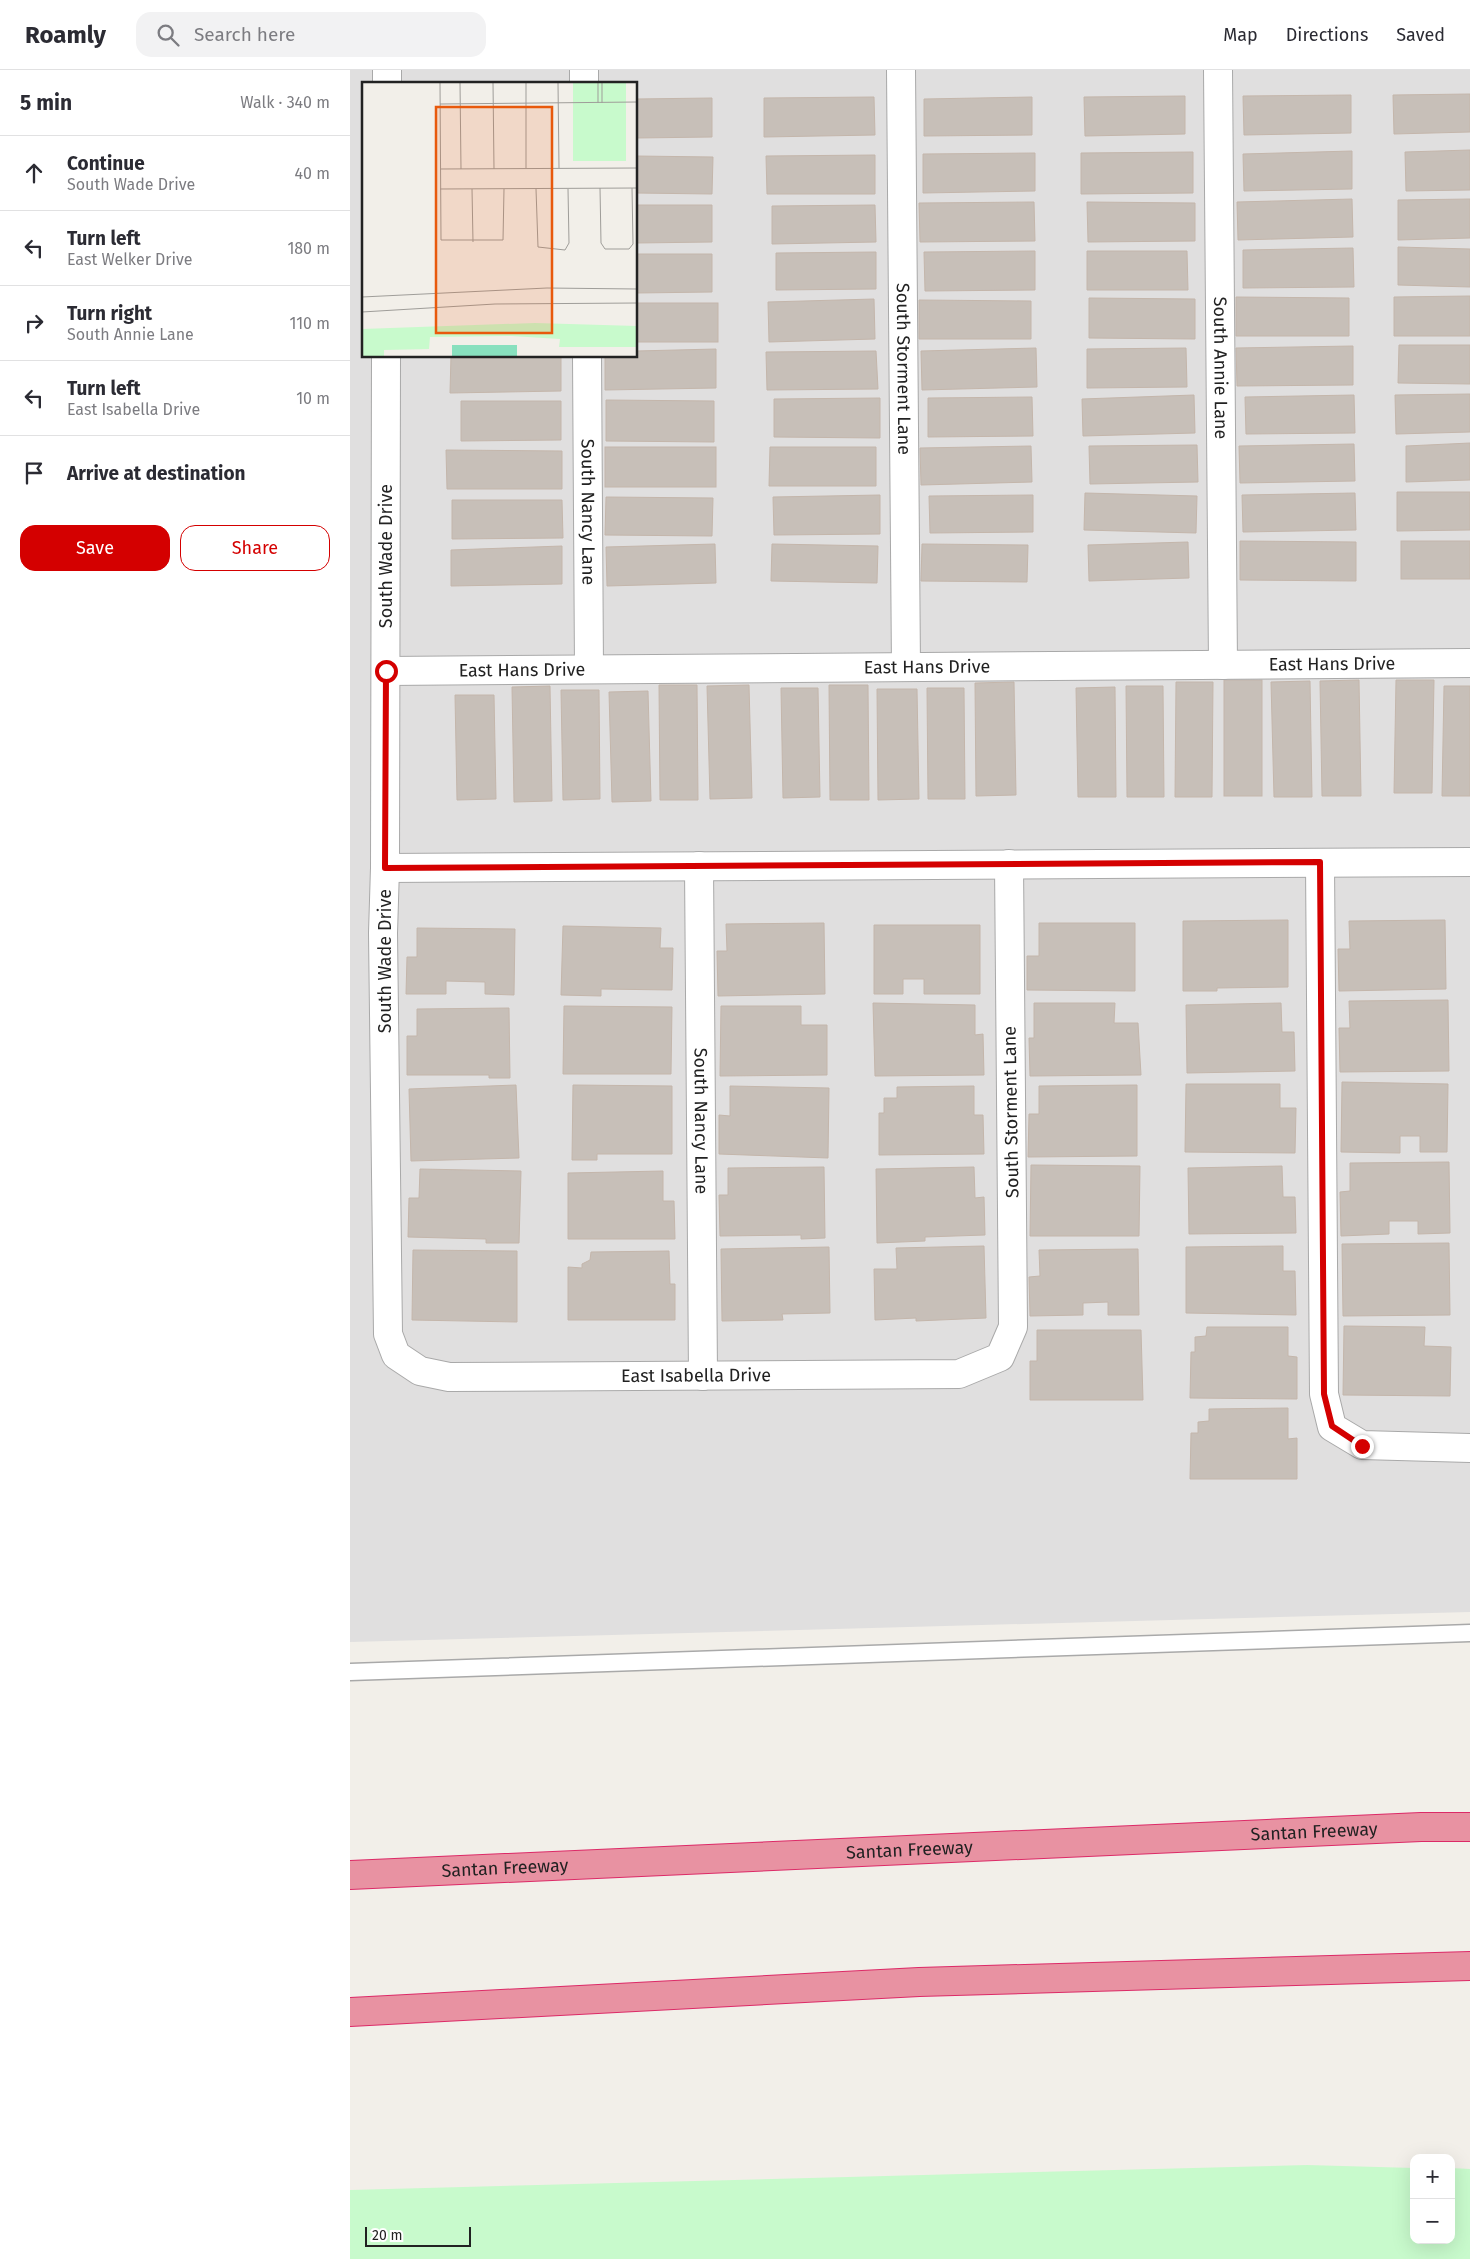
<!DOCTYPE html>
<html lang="en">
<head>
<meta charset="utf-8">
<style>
  body { margin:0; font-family:"Fira Sans",sans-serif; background:#f2f2f3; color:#2b2b33 }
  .controls { position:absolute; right:15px; bottom:15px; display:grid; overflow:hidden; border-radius:10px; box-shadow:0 5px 20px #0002 }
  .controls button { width:45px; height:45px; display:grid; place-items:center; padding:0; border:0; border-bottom:1px solid #e1e1e2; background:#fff; color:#2b2b33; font:25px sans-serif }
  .scale { position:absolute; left:15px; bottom:12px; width:106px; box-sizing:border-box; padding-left:5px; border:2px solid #222; border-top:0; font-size:14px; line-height:18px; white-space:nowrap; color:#222; -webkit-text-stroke:4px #fff; paint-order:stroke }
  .stop { position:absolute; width:15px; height:15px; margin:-11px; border:4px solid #d40000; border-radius:50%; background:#fff }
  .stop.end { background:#d40000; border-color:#fff; box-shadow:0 1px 5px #0008 }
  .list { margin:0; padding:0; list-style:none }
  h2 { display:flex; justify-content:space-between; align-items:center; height:65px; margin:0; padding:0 20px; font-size:21px }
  h2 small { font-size:16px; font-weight:400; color:#7c7c81 }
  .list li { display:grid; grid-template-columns:32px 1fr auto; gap:15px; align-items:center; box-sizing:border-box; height:75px; padding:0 20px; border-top:1px solid #e1e1e2 }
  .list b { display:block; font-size:19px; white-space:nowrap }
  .list p { margin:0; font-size:16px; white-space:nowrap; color:#7c7c81 }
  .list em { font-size:16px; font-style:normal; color:#7c7c81 }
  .actions { display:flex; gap:10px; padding:15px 20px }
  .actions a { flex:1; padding:11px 0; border:1px solid #d40000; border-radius:15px; text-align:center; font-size:18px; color:#d40000 }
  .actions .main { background:#d40000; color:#fff }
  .icon { flex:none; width:28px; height:28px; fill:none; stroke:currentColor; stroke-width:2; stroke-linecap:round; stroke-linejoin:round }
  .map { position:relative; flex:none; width:1120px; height:2189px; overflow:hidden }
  header { display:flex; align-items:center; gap:30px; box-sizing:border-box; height:70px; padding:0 25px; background:#fff; border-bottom:1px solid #e1e1e2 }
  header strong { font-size:24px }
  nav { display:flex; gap:28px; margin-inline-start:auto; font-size:18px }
  .search { width:350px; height:45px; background:#f2f2f3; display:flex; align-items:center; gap:12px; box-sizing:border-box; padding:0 18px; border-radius:15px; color:#7c7c81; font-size:19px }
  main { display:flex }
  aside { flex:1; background:#fff }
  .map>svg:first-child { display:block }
  .residential { fill:#e0dfdf; fill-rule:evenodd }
  .park { fill:#c8facc }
  .building { fill:#c7bfb8; stroke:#c4b6ab }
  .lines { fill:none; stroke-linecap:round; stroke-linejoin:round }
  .lane-casing { stroke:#a9a9a9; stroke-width:19 }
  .street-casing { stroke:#a9a9a9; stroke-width:30 }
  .highway-casing { stroke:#dc2a67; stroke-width:30 }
  .lane { stroke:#fff; stroke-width:16 }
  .street { stroke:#fff; stroke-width:28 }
  .highway { stroke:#e892a2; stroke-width:28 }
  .route { stroke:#d40000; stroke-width:6 }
  .labels { text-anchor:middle; stroke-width:4; stroke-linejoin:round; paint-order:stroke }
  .street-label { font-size:18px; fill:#222; stroke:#fff }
  .inset-road { fill:none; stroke:#9f9d99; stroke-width:1 }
  .view { fill:#e8590c; fill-opacity:0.15; stroke:#e8590c; stroke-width:2.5 }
  .inset-edge { fill:none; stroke:#222; stroke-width:2.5 }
</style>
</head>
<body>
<header>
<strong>Roamly</strong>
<div class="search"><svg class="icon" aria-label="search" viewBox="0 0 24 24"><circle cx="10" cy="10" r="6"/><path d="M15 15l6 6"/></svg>Search here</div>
<nav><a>Map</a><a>Directions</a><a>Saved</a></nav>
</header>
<main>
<aside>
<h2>5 min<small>Walk · 340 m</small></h2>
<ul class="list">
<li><svg class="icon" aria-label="ahead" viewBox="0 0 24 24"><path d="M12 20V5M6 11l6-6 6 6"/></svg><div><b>Continue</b><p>South Wade Drive</p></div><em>40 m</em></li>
<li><svg class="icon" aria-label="left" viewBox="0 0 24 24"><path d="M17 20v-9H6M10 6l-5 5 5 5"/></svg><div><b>Turn left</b><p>East Welker Drive</p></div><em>180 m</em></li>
<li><svg class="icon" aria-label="right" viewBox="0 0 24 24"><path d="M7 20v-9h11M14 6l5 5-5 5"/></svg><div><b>Turn right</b><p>South Annie Lane</p></div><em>110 m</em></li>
<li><svg class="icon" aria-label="left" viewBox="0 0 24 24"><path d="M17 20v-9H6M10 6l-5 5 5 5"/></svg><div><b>Turn left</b><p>East Isabella Drive</p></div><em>10 m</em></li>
<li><svg class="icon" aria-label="arrive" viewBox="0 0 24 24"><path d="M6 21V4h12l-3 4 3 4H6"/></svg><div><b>Arrive at destination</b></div></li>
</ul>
<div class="actions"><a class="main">Save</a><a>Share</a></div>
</aside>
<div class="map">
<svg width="1120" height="2189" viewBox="0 0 1120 2189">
  <rect width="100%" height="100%" fill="#f2efe9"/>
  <!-- residential -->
  <path class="residential" d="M 0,0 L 1120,0 L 1120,1542 L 0,1572 ZM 14,14 L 286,14 L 286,286 L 14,286 Z"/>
  <!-- park -->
  <path class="park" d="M 957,2095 L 1064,2098 L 1064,2170 L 1101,2170 L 1101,2098 L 1120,2099 L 1120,2189 L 0,2189 L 0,2120 Z"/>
  <!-- building -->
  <g class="building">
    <path d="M 1120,24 L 1120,62 L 1044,64 L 1043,25 Z"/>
    <path d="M 1001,25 L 1001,63 L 894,65 L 893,26 Z"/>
    <path d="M 835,26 L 835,64 L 735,66 L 734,27 Z"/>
    <path d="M 524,27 L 525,65 L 414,67 L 414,28 Z"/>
    <path d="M 682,27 L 682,65 L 574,66 L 574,29 Z"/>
    <path d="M 362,28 L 362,67 L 286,68 L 286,29 Z"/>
    <path d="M 1120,80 L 1120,120 L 1056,121 L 1055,82 Z"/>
    <path d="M 1002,81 L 1002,119 L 894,121 L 893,84 Z"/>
    <path d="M 843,82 L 843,123 L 731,124 L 731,83 Z"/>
    <path d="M 685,83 L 685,121 L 573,123 L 573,84 Z"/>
    <path d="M 525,85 L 525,124 L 417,124 L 416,86 Z"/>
    <path d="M 286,86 L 363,87 L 362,124 L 286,123 Z"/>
    <path d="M 1002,129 L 1003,167 L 888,170 L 887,132 Z"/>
    <path d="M 1120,129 L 1120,168 L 1048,170 L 1048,130 Z"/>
    <path d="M 684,132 L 685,171 L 570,172 L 569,133 Z"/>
    <path d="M 737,132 L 845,133 L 845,171 L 738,172 Z"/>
    <path d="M 286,135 L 362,135 L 362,172 L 286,173 Z"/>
    <path d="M 525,135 L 526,172 L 422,174 L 422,136 Z"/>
    <path d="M 1048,177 L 1120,179 L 1120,217 L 1048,215 Z"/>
    <path d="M 1003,178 L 1004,217 L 893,218 L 893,180 Z"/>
    <path d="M 685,181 L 685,220 L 575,221 L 574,182 Z"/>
    <path d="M 737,181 L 837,181 L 838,220 L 737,220 Z"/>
    <path d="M 526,182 L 526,219 L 426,220 L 426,183 Z"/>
    <path d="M 286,184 L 362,184 L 362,222 L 286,223 Z"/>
    <path d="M 1120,226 L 1120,266 L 1044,266 L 1044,227 Z"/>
    <path d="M 886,227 L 999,228 L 999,266 L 886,266 Z"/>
    <path d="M 739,228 L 845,229 L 845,269 L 739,268 Z"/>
    <path d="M 524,229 L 525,269 L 419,272 L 418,232 Z"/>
    <path d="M 569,230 L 681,231 L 681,269 L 569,269 Z"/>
    <rect x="286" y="233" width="82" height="39"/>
    <path d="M 1049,275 L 1120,275 L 1120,314 L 1048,313 Z"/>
    <path d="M 1003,276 L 1003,315 L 887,316 L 886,278 Z"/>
    <path d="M 686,278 L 687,317 L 572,320 L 571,281 Z"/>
    <path d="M 836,278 L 837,317 L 737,318 L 737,279 Z"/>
    <path d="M 366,279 L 366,318 L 255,320 L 255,286 L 286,286 L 286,281 Z"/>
    <path d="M 526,281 L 528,319 L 417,320 L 416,282 Z"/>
    <path d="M 101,286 L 211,286 L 211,321 L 100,323 Z"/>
    <path d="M 1120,324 L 1120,362 L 1046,364 L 1045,325 Z"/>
    <path d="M 844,325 L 845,363 L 733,366 L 732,329 Z"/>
    <path d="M 1004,325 L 1005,363 L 896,364 L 895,327 Z"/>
    <path d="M 682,327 L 683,366 L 578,367 L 578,328 Z"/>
    <path d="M 530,328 L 530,368 L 424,367 L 424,329 Z"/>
    <path d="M 256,330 L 364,331 L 364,372 L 256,371 Z"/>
    <path d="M 111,331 L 211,331 L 211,370 L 111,371 Z"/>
    <path d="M 1120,373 L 1120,410 L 1056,412 L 1056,376 Z"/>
    <path d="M 1004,374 L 1005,411 L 890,413 L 889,376 Z"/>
    <path d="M 847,375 L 848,412 L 740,414 L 739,376 Z"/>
    <path d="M 681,376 L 682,412 L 571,415 L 570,378 Z"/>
    <rect x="255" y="377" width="111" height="40"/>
    <path d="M 420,377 L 526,377 L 526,416 L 419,416 Z"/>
    <path d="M 96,380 L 212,381 L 212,419 L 97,419 Z"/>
    <path d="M 1047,422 L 1120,422 L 1120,460 L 1047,461 Z"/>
    <path d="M 735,423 L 847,426 L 846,463 L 734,460 Z"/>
    <path d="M 1005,423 L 1006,460 L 893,462 L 892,425 Z"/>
    <path d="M 530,425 L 530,464 L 424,465 L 423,427 Z"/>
    <path d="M 683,425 L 683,462 L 580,463 L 579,426 Z"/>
    <path d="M 256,427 L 363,428 L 362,466 L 255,465 Z"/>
    <path d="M 102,430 L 212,430 L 213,468 L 102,469 Z"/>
    <path d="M 890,471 L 1006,472 L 1006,511 L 890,510 Z"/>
    <rect x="1051" y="471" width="69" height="38"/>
    <path d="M 838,472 L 839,508 L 739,511 L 738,475 Z"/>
    <path d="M 365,474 L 366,513 L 257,516 L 256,477 Z"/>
    <path d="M 422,474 L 528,476 L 527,513 L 421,511 Z"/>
    <path d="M 572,474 L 678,475 L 677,512 L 571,511 Z"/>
    <path d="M 212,476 L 212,514 L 101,516 L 101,480 Z"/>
    <rect x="874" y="610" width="38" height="116"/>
    <path d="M 1009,610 L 1011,726 L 972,726 L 970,611 Z"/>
    <path d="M 1046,610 L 1084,610 L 1082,723 L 1044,723 Z"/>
    <path d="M 960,611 L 962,727 L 924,727 L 921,612 Z"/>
    <path d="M 664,612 L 666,725 L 626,726 L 625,613 Z"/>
    <path d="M 826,612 L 863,612 L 862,727 L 825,727 Z"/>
    <path d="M 309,615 L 347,615 L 348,730 L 310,730 Z"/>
    <path d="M 399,615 L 402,728 L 360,729 L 357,616 Z"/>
    <path d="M 479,615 L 518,615 L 519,730 L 480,730 Z"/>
    <path d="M 200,616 L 202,731 L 164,732 L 162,617 Z"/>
    <path d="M 776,616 L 813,616 L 814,727 L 777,727 Z"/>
    <path d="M 1094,616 L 1120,616 L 1120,726 L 1092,726 Z"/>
    <path d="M 765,617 L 766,727 L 728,727 L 726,618 Z"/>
    <path d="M 431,618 L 468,618 L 470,727 L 433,728 Z"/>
    <path d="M 577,618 L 614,618 L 615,729 L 578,729 Z"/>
    <path d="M 527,619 L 567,619 L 569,729 L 528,730 Z"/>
    <path d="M 211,620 L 249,620 L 250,729 L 213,730 Z"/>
    <path d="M 298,621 L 301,731 L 262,732 L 259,622 Z"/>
    <path d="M 105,625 L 144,625 L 146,729 L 107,730 Z"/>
    <path d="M 938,850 L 938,917 L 867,918 L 867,921 L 833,921 L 833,851 Z"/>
    <path d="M 1095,850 L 1096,919 L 989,921 L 988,879 L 1000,879 L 999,851 Z"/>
    <path d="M 474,853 L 475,924 L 368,926 L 367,881 L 377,881 L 376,854 Z"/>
    <path d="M 689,853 L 785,853 L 785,921 L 677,920 L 677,886 L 689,886 Z"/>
    <path d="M 524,855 L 630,855 L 630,924 L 574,924 L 574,909 L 553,909 L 553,924 L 524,924 Z"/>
    <path d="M 213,856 L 311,858 L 310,878 L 323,878 L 322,920 L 251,919 L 251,926 L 211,925 Z"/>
    <path d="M 67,858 L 165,859 L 164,925 L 135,924 L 135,912 L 96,911 L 96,924 L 56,924 L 57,887 L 67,887 Z"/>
    <path d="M 1098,930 L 1099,1001 L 990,1002 L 989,958 L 1000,958 L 999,931 Z"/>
    <path d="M 523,933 L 625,935 L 625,965 L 633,964 L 634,1005 L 525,1006 Z"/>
    <path d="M 684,933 L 765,933 L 764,953 L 788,953 L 791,1005 L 680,1006 L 679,968 L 684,968 Z"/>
    <path d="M 931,933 L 932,962 L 944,962 L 945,1001 L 837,1003 L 836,935 Z"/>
    <path d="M 214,936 L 322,937 L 321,1004 L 213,1004 Z"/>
    <path d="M 371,936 L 451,936 L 451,955 L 477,955 L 477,1005 L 370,1006 Z"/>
    <path d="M 159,938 L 160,1008 L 139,1008 L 139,1005 L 57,1005 L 57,966 L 67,966 L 67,939 Z"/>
    <path d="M 992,1012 L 1098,1014 L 1097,1082 L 1070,1082 L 1070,1066 L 1050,1066 L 1050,1083 L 991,1082 Z"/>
    <path d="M 836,1014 L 930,1014 L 930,1038 L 946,1038 L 945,1083 L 835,1082 Z"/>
    <path d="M 166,1015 L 169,1088 L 61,1091 L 59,1019 Z"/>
    <path d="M 223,1015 L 322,1016 L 322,1084 L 247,1084 L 247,1090 L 222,1090 Z"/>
    <path d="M 787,1015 L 787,1086 L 678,1087 L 679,1044 L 689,1044 L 689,1016 Z"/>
    <path d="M 380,1016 L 479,1018 L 478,1088 L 369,1084 L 369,1045 L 380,1046 Z"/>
    <path d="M 624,1016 L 624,1045 L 633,1045 L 634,1084 L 529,1085 L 529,1043 L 534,1043 L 534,1028 L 547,1028 L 547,1017 Z"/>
    <path d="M 1099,1092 L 1100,1163 L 1068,1164 L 1068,1151 L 1039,1151 L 1039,1164 L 991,1166 L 990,1122 L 1000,1121 L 1000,1093 Z"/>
    <path d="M 681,1095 L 790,1096 L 789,1166 L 680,1166 Z"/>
    <path d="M 932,1096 L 933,1127 L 945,1127 L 946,1163 L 839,1164 L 838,1098 Z"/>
    <path d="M 474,1097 L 475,1168 L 451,1169 L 451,1165 L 370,1166 L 369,1125 L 378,1125 L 378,1098 Z"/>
    <path d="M 624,1097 L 625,1128 L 634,1127 L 635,1165 L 575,1167 L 575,1171 L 527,1173 L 526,1099 Z"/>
    <path d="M 70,1099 L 171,1101 L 169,1173 L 136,1173 L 136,1169 L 58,1167 L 59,1128 L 69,1128 Z"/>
    <path d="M 313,1101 L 313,1131 L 324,1131 L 325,1169 L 218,1169 L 218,1103 Z"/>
    <path d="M 1099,1173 L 1100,1245 L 993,1246 L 992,1174 Z"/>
    <path d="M 634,1176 L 636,1248 L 566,1251 L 566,1248 L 525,1250 L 524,1199 L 547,1199 L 546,1178 Z"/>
    <path d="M 933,1176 L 933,1201 L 945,1201 L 946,1245 L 836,1243 L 836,1177 Z"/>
    <path d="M 479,1177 L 480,1243 L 432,1244 L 433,1250 L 372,1251 L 371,1179 Z"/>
    <path d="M 788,1179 L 789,1245 L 758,1245 L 758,1232 L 733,1233 L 733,1245 L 680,1246 L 679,1207 L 690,1206 L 689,1180 Z"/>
    <path d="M 63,1180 L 167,1181 L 167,1252 L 62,1250 Z"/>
    <path d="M 319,1181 L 320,1214 L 325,1214 L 325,1250 L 218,1250 L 218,1197 L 232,1198 L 232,1194 L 240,1190 L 241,1182 Z"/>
    <path d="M 994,1256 L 1075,1257 L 1074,1276 L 1101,1277 L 1100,1326 L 993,1325 Z"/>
    <path d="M 857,1257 L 938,1257 L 938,1286 L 947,1287 L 947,1329 L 840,1328 L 841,1282 L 845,1282 L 845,1267 L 856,1266 Z"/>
    <path d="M 687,1260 L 791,1260 L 793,1330 L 680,1330 L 680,1291 L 687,1291 Z"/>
    <path d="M 938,1338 L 938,1369 L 947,1368 L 947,1409 L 840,1409 L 841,1363 L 848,1363 L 848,1352 L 859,1351 L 859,1339 Z"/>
  </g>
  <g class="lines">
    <defs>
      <path id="lane" d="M 0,1602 L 1120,1563"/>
      <g id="street">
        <path d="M 234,0 L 234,14"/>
        <path id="s1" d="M 551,0 L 556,597"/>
        <path id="s2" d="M 868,0 L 873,595"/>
        <path d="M 37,14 L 37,0"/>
        <path id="s3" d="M 36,286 L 35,798 L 33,863 L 38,1264 L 46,1285 L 70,1301 L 99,1307 L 609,1304 L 650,1287 L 663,1257 L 659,794"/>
        <path id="s4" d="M 237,286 L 239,599"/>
        <path id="s5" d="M 36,601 L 1120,593"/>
        <path d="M 970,793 L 974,1324 L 982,1357 L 1012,1375 L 1120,1378"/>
        <path id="s6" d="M 349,796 L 353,1306"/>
        <path d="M 35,798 L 1120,792"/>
      </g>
      <g id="highway">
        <path id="s7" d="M 0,1805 L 1071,1757 L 1120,1757"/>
        <path d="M 0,1942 L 569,1912 L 1120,1896"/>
      </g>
    </defs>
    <!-- lane casing -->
    <use href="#lane" class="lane-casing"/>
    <!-- street casing -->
    <use href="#street" class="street-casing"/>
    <!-- highway casing -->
    <use href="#highway" class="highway-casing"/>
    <!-- lane -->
    <use href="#lane" class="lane"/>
    <!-- street -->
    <use href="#street" class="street"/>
    <!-- highway -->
    <use href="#highway" class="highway"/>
  </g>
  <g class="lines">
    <!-- route -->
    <path class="route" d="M 36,601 L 35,798 L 970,792 L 974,1324 L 982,1356 L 1012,1376"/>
  </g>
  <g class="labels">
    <!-- street labels -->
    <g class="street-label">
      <text dy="6" stroke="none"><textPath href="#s2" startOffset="298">South Annie Lane</textPath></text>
      <text dy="6" stroke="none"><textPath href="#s1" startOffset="299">South Storment Lane</textPath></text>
      <text dy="6" stroke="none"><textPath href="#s4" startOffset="156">South Nancy Lane</textPath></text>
      <text transform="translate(36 486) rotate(-90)" y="6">South Wade Drive</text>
      <text dy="6" stroke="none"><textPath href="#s5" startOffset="946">East Hans Drive</textPath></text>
      <text dy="6" stroke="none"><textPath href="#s5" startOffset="541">East Hans Drive</textPath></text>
      <text dy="6" stroke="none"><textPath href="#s5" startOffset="136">East Hans Drive</textPath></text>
      <text transform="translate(35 891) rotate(-90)" y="6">South Wade Drive</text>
      <text transform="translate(661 1042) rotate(-91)" y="6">South Storment Lane</text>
      <text dy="6" stroke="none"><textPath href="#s6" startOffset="255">South Nancy Lane</textPath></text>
      <text dy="6" stroke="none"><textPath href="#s3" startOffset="1306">East Isabella Drive</textPath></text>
      <text dy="6" stroke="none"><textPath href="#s7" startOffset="965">Santan Freeway</textPath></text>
      <text dy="6" stroke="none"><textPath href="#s7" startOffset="560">Santan Freeway</textPath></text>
      <text dy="6" stroke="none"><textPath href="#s7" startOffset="155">Santan Freeway</textPath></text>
    </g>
  </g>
  <!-- overview -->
  <g transform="translate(12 12)">
    <rect width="275" height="275" fill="#f2efe9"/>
    <path d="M 211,1 L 264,1 L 264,79 L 211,79 ZM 173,241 L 275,244 L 275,265 L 197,265 L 198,257 L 149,254 L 68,255 L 67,267 L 22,268 L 22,274 L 0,274 L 0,247 Z" fill="#c8facc"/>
    <path d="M 90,263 L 155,263 L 155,274 L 90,274 Z" fill="#88e0be"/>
    <path class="inset-road" d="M 78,1 L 79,158 L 141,158 L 142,107M 98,1 L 99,87M 131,1 L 132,87M 164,1 L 164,86M 196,1 L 197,86M 240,1 L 240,21M 236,21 L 236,1M 78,22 L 275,20M 78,87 L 275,86M 238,106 L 239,161 L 243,167 L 267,167 L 271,162 L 270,106M 78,107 L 275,106M 110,107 L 111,160M 174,107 L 176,165 L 203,168 L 207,161 L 206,107M 0,215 L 185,206 L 275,207M 0,230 L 133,222 L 275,221"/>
    <path class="view" d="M 74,25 L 190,25 L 190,251 L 74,251 Z"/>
    <rect width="275" height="275" class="inset-edge"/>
  </g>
</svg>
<div class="controls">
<button>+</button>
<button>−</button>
</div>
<div class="scale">20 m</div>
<div class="stop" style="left:36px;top:601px"></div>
<div class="stop end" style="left:1012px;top:1376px"></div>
</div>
</main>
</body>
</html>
